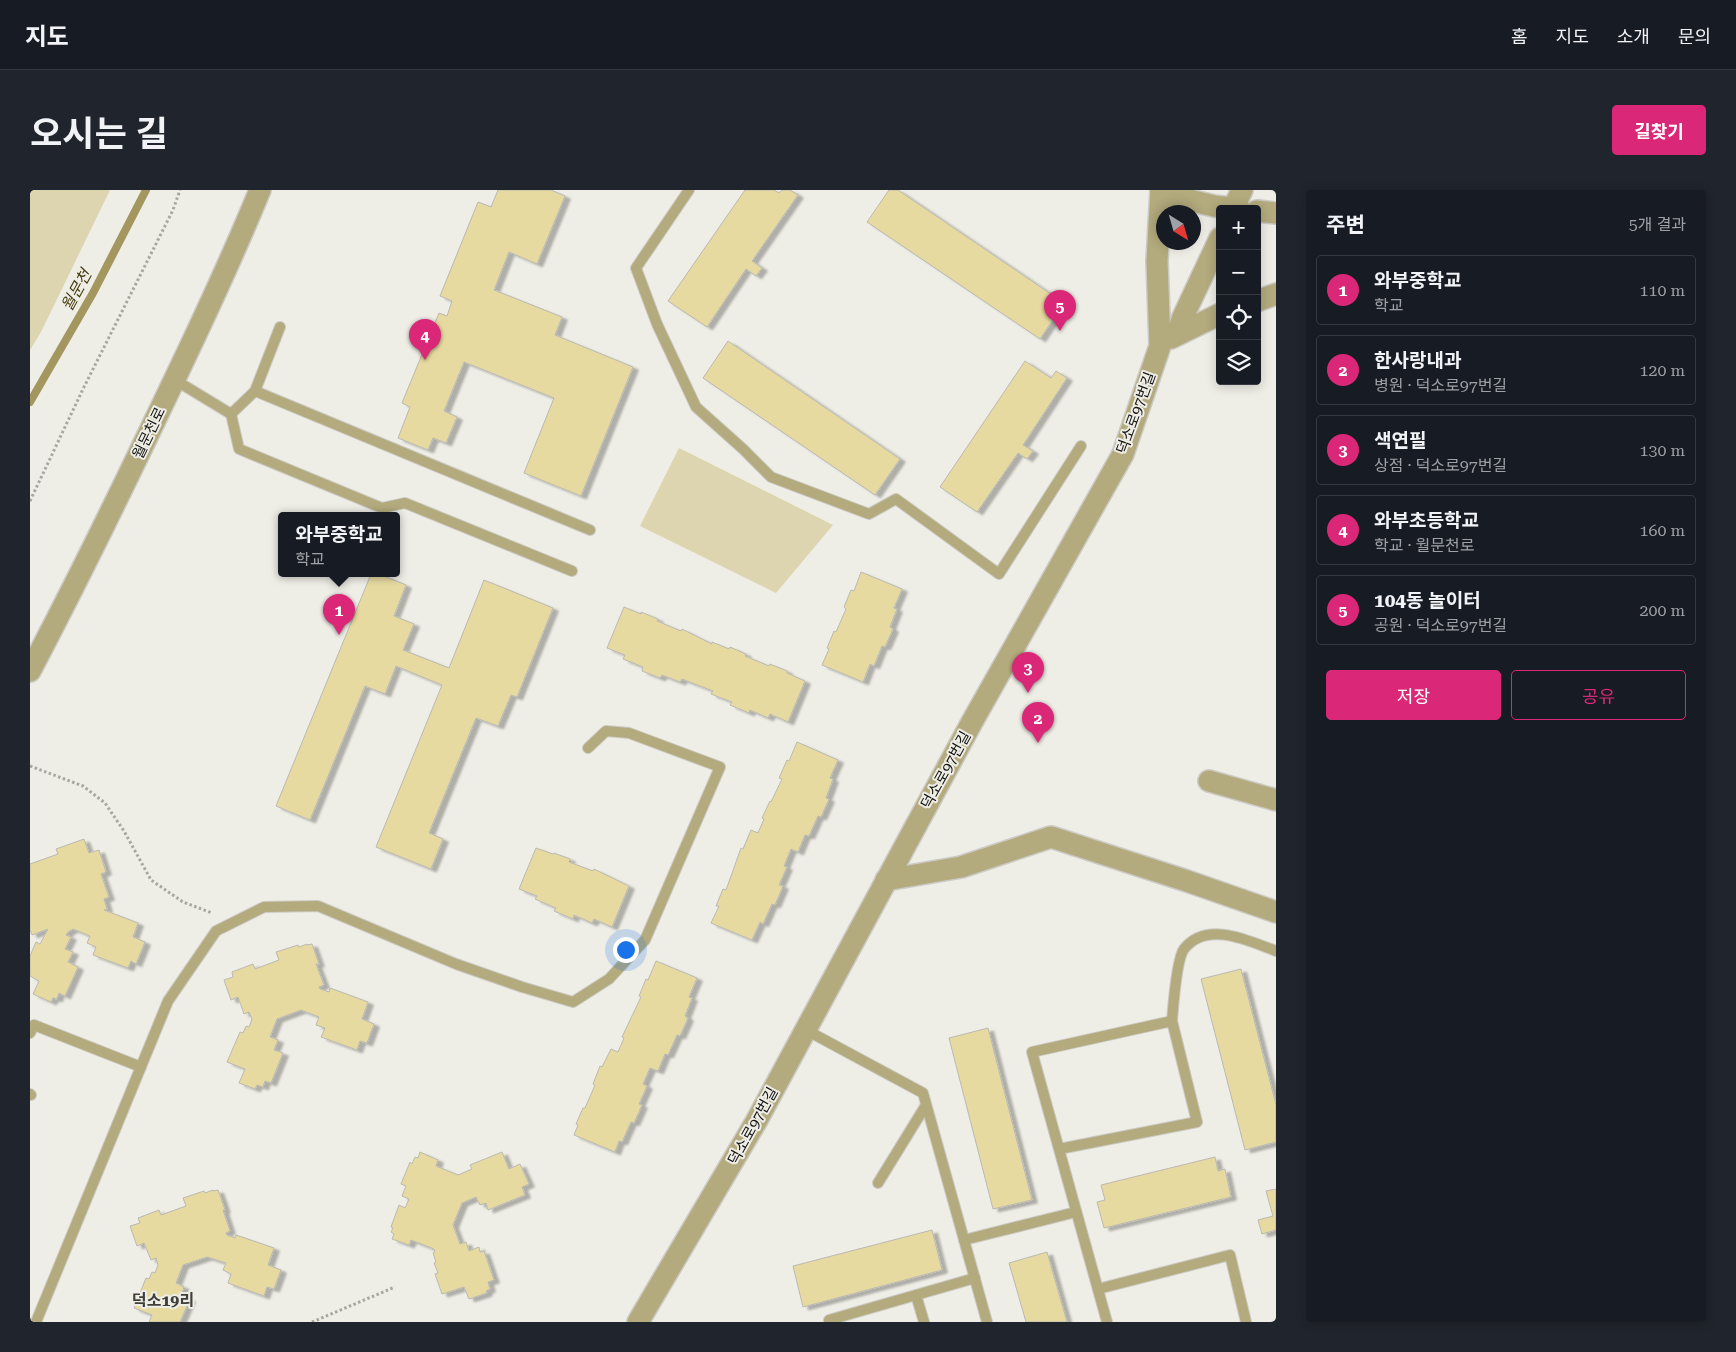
<!DOCTYPE html>
<html lang="ko">
<head>
<meta charset="utf-8">
<style>
  body { margin:0; font-family:"Roboto Serif","Noto Sans KR",serif; background:#20242c; color:#f1f3f6 }
  .controls { position:absolute; right:15px; top:15px; display:grid; overflow:hidden; border-radius:5px; box-shadow:0 2px 12px #0003 }
  .controls button { width:45px; height:45px; display:grid; place-items:center; padding:0; border:0; border-bottom:1px solid #363941; background:#171b24; color:#f1f3f6; font:25px sans-serif }
  .compass { position:absolute; left:1126px; top:15px; width:45px; height:45px; border-radius:50%; background:#171b24; box-shadow:0 2px 12px #0003; rotate:143deg }
  .you { position:absolute; left:595px; top:759px; width:18px; height:18px; margin:-12px; border:4px solid #fff; border-radius:50%; background:#1a73e8; box-shadow:0 0 0 8px #1a73e833 }
  .badge { display:grid; place-items:center; width:32px; height:32px; border-radius:50%; background:#db2777; color:#fff; font-size:16px; font-weight:700 }
  .pin { position:absolute; translate:-50% -41px; filter:drop-shadow(0 1px 2px #0008) }
  .pin::after { content:''; position:absolute; top:26px; width:18px; height:15px; background:inherit; clip-path:polygon(0 0,100% 0,50% 100%) }
  .popup { position:absolute; left:248px; top:322px; width:122px; height:65px; box-sizing:border-box; display:grid; place-content:center; border-radius:5px; background:#171b24; filter:drop-shadow(0 1px 4px #0005); font-size:16px; white-space:nowrap; color:#9ea1a6 }
  .popup b { font-size:19px; color:#f1f3f6 }
  .popup::after { content:''; position:absolute; left:50%; top:100%; margin-left:-10px; border:10px solid transparent; border-top-color:#171b24 }
  .list { margin:0; padding:0; list-style:none }
  h2 { display:flex; justify-content:space-between; align-items:center; height:65px; margin:0; padding:0 20px; font-size:21px }
  h2 small { font-size:16px; font-weight:400; color:#9ea1a6 }
  .list li { display:grid; grid-template-columns:32px 1fr auto; gap:15px; align-items:center; box-sizing:border-box; height:70px; margin:0 10px 10px; padding:0 10px; border:1px solid #363941; border-radius:5px }
  .list b { display:block; font-size:19px; white-space:nowrap }
  .list p { margin:0; font-size:16px; white-space:nowrap; color:#9ea1a6 }
  .list em { font-size:16px; font-style:normal; color:#9ea1a6 }
  .actions { display:flex; gap:10px; padding:15px 20px }
  .actions a { flex:1; padding:11px 0; border:1px solid #db2777; border-radius:5px; text-align:center; font-size:18px; color:#db2777 }
  .actions .main { background:#db2777; color:#fff }
  .icon { flex:none; width:28px; height:28px; fill:none; stroke:currentColor; stroke-width:2; stroke-linecap:round; stroke-linejoin:round }
  .map { position:relative; flex:none; width:1246px; height:1132px; overflow:hidden; border-radius:5px }
  header { display:flex; align-items:center; gap:30px; box-sizing:border-box; height:70px; padding:0 25px; background:#171b24; border-bottom:1px solid #363941 }
  header strong { font-size:24px }
  nav { display:flex; gap:28px; margin-inline-start:auto; font-size:18px }
  .intro { display:flex; align-items:center; justify-content:space-between; box-sizing:border-box; height:120px; padding:0 30px }
  h1 { margin:0; font-size:35px }
  .button { padding:12px 22px; border-radius:5px; background:#db2777; color:#fff; font-size:18px; font-weight:700 }
  main { display:flex; gap:30px; padding:0 30px }
  aside { flex:1; background:#171b24; border-radius:5px; box-shadow:0 2px 12px #0003 }
  .map>svg:first-child { display:block }
  .green { fill:#ddd5af }
  .lines { fill:none; stroke-linecap:round; stroke-linejoin:round }
  .stream { stroke:#a3975f; stroke-width:8 }
  .building { fill:#e6daa0; stroke:#bab9b2; filter:url(#shadow) }
  .lane-casing { stroke:#cbcac4; stroke-width:12 }
  .street-casing { stroke:#cbcac4; stroke-width:24 }
  .path { stroke:#a7a6a1; stroke-width:3; stroke-dasharray:2.5 2.5; stroke-linecap:butt }
  .lane { stroke:#b3aa7d; stroke-width:10 }
  .street { stroke:#b3aa7d; stroke-width:21 }
  .labels { text-anchor:middle; stroke-width:4; stroke-linejoin:round; paint-order:stroke }
  .street-label { font-size:15px; fill:#141311; stroke:#eeede6 }
  .water-label { font-size:16px; font-style:italic; fill:#433a0a; stroke:#eeede6 }
  .neighbourhood-label { font-size:16px; font-weight:bold; fill:#403f3a; stroke:#eeede6 }
</style>
</head>
<body>
<header>
<strong>지도</strong>
<nav><a>홈</a><a>지도</a><a>소개</a><a>문의</a></nav>
</header>
<div class="intro"><h1>오시는 길</h1><a class="button">길찾기</a></div>
<main>
<div class="map">
<svg width="1246" height="1132" viewBox="0 0 1246 1132">
  <defs>
    <filter id="shadow"><feDropShadow dx="5.5" dy="3" stdDeviation="1" flood-color="#0004"/></filter>
  </defs>
  <rect width="100%" height="100%" fill="#eeede6"/>
  <!-- green -->
  <g class="green">
    <path d="M 0,0 L 80,0 L 11,142 L 0,160 Z"/>
    <path d="M 649,258 L 803,335 L 746,403 L 610,336 Z"/>
  </g>
  <g class="lines">
    <!-- stream -->
    <path class="stream" d="M 0,212 L 63,103 L 116,0"/>
  </g>
  <!-- building -->
  <g class="building">
    <path d="M 468,0 L 521,0 L 535,6 L 507,74 L 479,62 L 464,100 L 532,127 L 525,145 L 603,177 L 551,306 L 494,283 L 524,208 L 434,172 L 414,221 L 427,227 L 416,253 L 403,248 L 398,260 L 368,248 L 380,217 L 372,213 L 409,123 L 417,126 L 422,111 L 410,106 L 448,12 L 461,17 Z"/>
    <path d="M 715,0 L 744,0 L 749,3 L 752,0 L 760,0 L 768,5 L 722,71 L 732,78 L 726,86 L 716,79 L 677,137 L 638,111 Z"/>
    <path d="M 859,0 L 868,0 L 1034,113 L 1010,149 L 837,32 Z"/>
    <path d="M 698,151 L 870,269 L 845,305 L 673,188 Z"/>
    <path d="M 995,171 L 1021,188 L 1026,181 L 1037,188 L 993,255 L 1003,261 L 997,269 L 988,263 L 947,322 L 910,297 Z"/>
    <path d="M 831,382 L 872,399 L 864,418 L 867,419 L 860,437 L 863,439 L 855,457 L 852,456 L 844,476 L 840,474 L 833,492 L 792,475 L 799,459 L 797,458 L 804,441 L 806,442 L 816,419 L 814,417 L 821,400 L 824,401 Z"/>
    <path d="M 341,384 L 349,384 L 376,395 L 364,426 L 384,434 L 373,460 L 419,478 L 454,390 L 523,418 L 487,507 L 481,505 L 468,536 L 446,528 L 399,643 L 413,649 L 401,679 L 346,657 L 412,495 L 366,476 L 355,504 L 335,496 L 280,630 L 246,616 Z"/>
    <path d="M 594,417 L 611,424 L 611,422 L 628,429 L 627,431 L 651,441 L 652,439 L 682,454 L 682,452 L 699,459 L 700,457 L 716,464 L 715,466 L 739,476 L 740,474 L 757,481 L 757,483 L 775,491 L 758,532 L 740,524 L 738,528 L 720,520 L 719,523 L 700,515 L 702,512 L 681,504 L 683,501 L 652,489 L 650,492 L 632,485 L 630,488 L 612,481 L 613,477 L 593,469 L 595,465 L 577,458 Z"/>
    <path d="M 767,552 L 808,570 L 800,588 L 803,589 L 796,608 L 799,609 L 791,627 L 788,626 L 779,646 L 775,645 L 768,662 L 761,659 L 754,676 L 757,677 L 749,695 L 753,696 L 745,715 L 742,714 L 733,734 L 730,732 L 722,750 L 681,733 L 689,716 L 686,716 L 693,699 L 696,700 L 711,658 L 713,659 L 721,640 L 728,643 L 734,629 L 732,628 L 740,611 L 741,612 L 752,589 L 749,588 L 757,570 L 759,571 Z"/>
    <path d="M 54,649 L 59,663 L 69,660 L 76,682 L 71,684 L 79,707 L 74,709 L 77,719 L 74,720 L 108,733 L 103,747 L 115,752 L 106,774 L 101,771 L 98,778 L 63,765 L 66,757 L 57,753 L 60,746 L 43,739 L 38,742 L 36,745 L 41,747 L 35,759 L 43,762 L 38,772 L 48,777 L 35,806 L 29,803 L 27,809 L 23,808 L 21,812 L 3,804 L 9,791 L 0,786 L 0,766 L 6,752 L 10,754 L 18,739 L 2,745 L 0,740 L 0,674 L 28,664 L 26,659 Z"/>
    <path d="M 506,658 L 523,664 L 524,663 L 540,669 L 539,672 L 563,681 L 564,679 L 599,696 L 582,737 L 564,729 L 562,733 L 544,725 L 543,729 L 524,721 L 526,718 L 505,709 L 507,706 L 489,699 Z"/>
    <path d="M 277,754 L 277,755 L 282,754 L 289,774 L 286,774 L 294,795 L 289,797 L 290,799 L 299,802 L 300,798 L 338,812 L 332,829 L 344,834 L 337,853 L 330,851 L 327,860 L 291,847 L 295,838 L 286,835 L 289,827 L 271,820 L 247,829 L 240,847 L 248,850 L 244,860 L 253,863 L 241,893 L 235,891 L 233,897 L 227,895 L 225,899 L 209,893 L 215,879 L 197,872 L 210,842 L 213,843 L 216,836 L 219,837 L 222,829 L 219,822 L 214,824 L 208,807 L 201,810 L 194,790 L 203,787 L 202,782 L 223,774 L 225,779 L 249,770 L 246,762 L 268,755 L 269,757 Z"/>
    <path d="M 626,771 L 667,788 L 659,807 L 662,808 L 655,826 L 658,828 L 650,846 L 647,845 L 638,865 L 635,864 L 628,881 L 620,878 L 613,894 L 617,896 L 609,914 L 612,915 L 604,933 L 601,932 L 592,952 L 589,951 L 585,962 L 544,945 L 548,935 L 546,934 L 553,918 L 555,918 L 565,895 L 563,894 L 570,876 L 572,877 L 581,859 L 588,862 L 594,848 L 592,847 L 611,807 L 609,806 L 616,789 L 618,790 Z"/>
    <path d="M 1211,779 L 1246,915 L 1246,952 L 1215,960 L 1171,789 Z"/>
    <path d="M 958,838 L 1002,1010 L 963,1019 L 919,848 Z"/>
    <path d="M 390,962 L 408,970 L 406,976 L 428,985 L 442,979 L 440,975 L 472,962 L 479,979 L 490,974 L 499,994 L 492,997 L 495,1005 L 458,1020 L 456,1013 L 450,1015 L 446,1007 L 432,1013 L 423,1035 L 430,1054 L 436,1052 L 439,1061 L 449,1057 L 450,1062 L 454,1061 L 464,1090 L 458,1092 L 460,1099 L 456,1101 L 457,1103 L 439,1109 L 434,1097 L 412,1104 L 405,1084 L 408,1083 L 404,1073 L 406,1072 L 403,1063 L 405,1062 L 404,1059 L 381,1050 L 379,1055 L 362,1049 L 364,1044 L 361,1042 L 363,1038 L 361,1037 L 369,1015 L 375,1018 L 379,1009 L 372,1006 L 376,996 L 371,994 L 380,972 L 382,974 L 385,967 L 388,968 Z"/>
    <path d="M 1185,967 L 1188,981 L 1195,979 L 1201,1007 L 1074,1038 L 1067,1012 L 1075,1010 L 1071,995 Z"/>
    <path d="M 1246,999 L 1246,1040 L 1232,1044 L 1228,1030 L 1243,1026 L 1236,1001 Z"/>
    <path d="M 183,1000 L 183,1001 L 188,1000 L 195,1020 L 193,1020 L 200,1041 L 196,1043 L 197,1045 L 205,1048 L 206,1045 L 244,1058 L 238,1075 L 251,1080 L 244,1099 L 237,1097 L 234,1106 L 198,1093 L 201,1084 L 193,1080 L 196,1073 L 177,1067 L 153,1075 L 146,1093 L 154,1097 L 151,1106 L 160,1109 L 150,1132 L 119,1132 L 122,1125 L 104,1118 L 116,1088 L 119,1089 L 122,1082 L 125,1083 L 128,1075 L 126,1068 L 121,1070 L 114,1053 L 107,1056 L 100,1036 L 110,1033 L 108,1028 L 129,1020 L 131,1025 L 156,1016 L 153,1008 L 174,1001 L 175,1003 Z"/>
    <path d="M 902,1040 L 912,1080 L 773,1117 L 763,1076 Z"/>
    <path d="M 1017,1062 L 1037,1132 L 996,1132 L 979,1073 Z"/>
  </g>
  <g class="lines">
    <defs>
      <g id="lane">
        <path d="M 659,0 L 606,78 L 627,134 L 666,217 L 713,259 L 741,287 L 839,324 L 866,309 L 969,384 L 1051,256"/>
        <path d="M 145,190 L 201,224 L 209,259 L 352,318 L 375,313 L 542,381"/>
        <path d="M 225,201 L 250,137"/>
        <path d="M 201,224 L 225,201 L 560,340"/>
        <path d="M 1142,831 C 1143,818 1147,768 1154,759 C 1177,730 1219,751 1246,761"/>
        <path d="M 776,840 L 893,903 L 957,1132"/>
        <path d="M 0,843 L 4,835 L 111,877"/>
        <path d="M 0,904 L 1,905"/>
        <path d="M 1029,959 L 1167,932 L 1142,831 L 1002,862 L 1077,1132"/>
        <path d="M 848,993 L 896,915"/>
        <path d="M 934,1050 L 1046,1022"/>
        <path d="M 1068,1099 L 1200,1065 L 1216,1132"/>
        <path d="M 886,1105 L 894,1132"/>
        <path d="M 6,1132 L 138,811 L 186,741 L 234,717 L 288,716 L 426,774 L 492,797 L 543,812 L 579,789 L 615,750 L 690,577 L 599,543 L 576,541 L 558,558"/>
        <path d="M 800,1132 L 799,1130 L 945,1088"/>
      </g>
      <g id="street">
        <path d="M 1131,3 L 1184,16 L 1210,19"/>
        <path d="M 1203,19 L 1212,0"/>
        <path d="M 1227,21 L 1246,23"/>
        <path d="M 1227,111 L 1246,104"/>
        <path d="M 1147,144 L 1153,127 L 1190,48"/>
        <path d="M 1141,148 L 1190,124"/>
        <path d="M 0,481 C 40,405 78,328 115,251 C 155,168 195,85 230,0"/>
        <path d="M 1179,591 L 1246,610"/>
        <path d="M 856,690 L 931,677 L 1021,647 L 1157,691 L 1246,722"/>
        <path d="M 608,1132 L 727,930 L 942,532 L 1093,264 L 1130,156 L 1127,71 L 1131,0"/>
      </g>
    </defs>
    <!-- lane casing -->
    <use href="#lane" class="lane-casing"/>
    <!-- street casing -->
    <use href="#street" class="street-casing"/>
    <!-- path -->
    <g class="path">
      <path d="M 0,311 L 53,199 L 143,20 L 150,0"/>
      <path d="M 0,576 L 53,596 L 75,613 L 94,641 L 121,690 L 153,712 L 182,723"/>
      <path d="M 282,1132 L 365,1097"/>
    </g>
    <!-- lane -->
    <use href="#lane" class="lane"/>
    <!-- street -->
    <use href="#street" class="street"/>
  </g>
  <g class="labels">
    <!-- street labels -->
    <g class="street-label">
      <text transform="translate(1106 223) rotate(-70)" y="5">덕소로97번길</text>
      <text transform="translate(119 243) rotate(-64)" y="5">월문천로</text>
      <text transform="translate(916 580) rotate(-61)" y="5">덕소로97번길</text>
      <text transform="translate(723 936) rotate(-61)" y="5">덕소로97번길</text>
    </g>
    <!-- water labels -->
    <g class="water-label">
      <text transform="translate(46 100) rotate(-61)" y="6">월문천</text>
    </g>
    <!-- neighbourhood labels -->
    <g class="neighbourhood-label">
      <text x="133" y="1116">덕소19리</text>
    </g>
  </g>
</svg>
<div class="controls">
<button>+</button>
<button>−</button>
<button><svg class="icon" aria-label="locate" viewBox="0 0 24 24"><circle cx="12" cy="12" r="6"/><path d="M12 2v4M12 18v4M2 12h4M18 12h4"/></svg></button>
<button><svg class="icon" aria-label="layers" viewBox="0 0 24 24"><path d="M12 4l9 5-9 5-9-5zM3 14l9 5 9-5"/></svg></button>
</div>
<svg class="compass" viewBox="-18 -18 36 36"><path d="M0-13l5 13h-10z" fill="#e53935"/><path d="M0 13l5-13h-10z" fill="#9ea1a6"/></svg>
<div class="you"></div>
<div class="pin badge" style="left:309px;top:445px">1</div>
<div class="popup"><b>와부중학교</b>학교</div>
<div class="pin badge" style="left:1008px;top:553px">2</div>
<div class="pin badge" style="left:998px;top:503px">3</div>
<div class="pin badge" style="left:395px;top:170px">4</div>
<div class="pin badge" style="left:1030px;top:141px">5</div>
</div>
<aside>
<h2>주변<small>5개 결과</small></h2>
<ul class="list">
<li><span class="badge">1</span><div><b>와부중학교</b><p>학교</p></div><em>110 m</em></li>
<li><span class="badge">2</span><div><b>한사랑내과</b><p>병원 · 덕소로97번길</p></div><em>120 m</em></li>
<li><span class="badge">3</span><div><b>색연필</b><p>상점 · 덕소로97번길</p></div><em>130 m</em></li>
<li><span class="badge">4</span><div><b>와부초등학교</b><p>학교 · 월문천로</p></div><em>160 m</em></li>
<li><span class="badge">5</span><div><b>104동 놀이터</b><p>공원 · 덕소로97번길</p></div><em>200 m</em></li>
</ul>
<div class="actions"><a class="main">저장</a><a>공유</a></div>
</aside>
</main>
</body>
</html>
